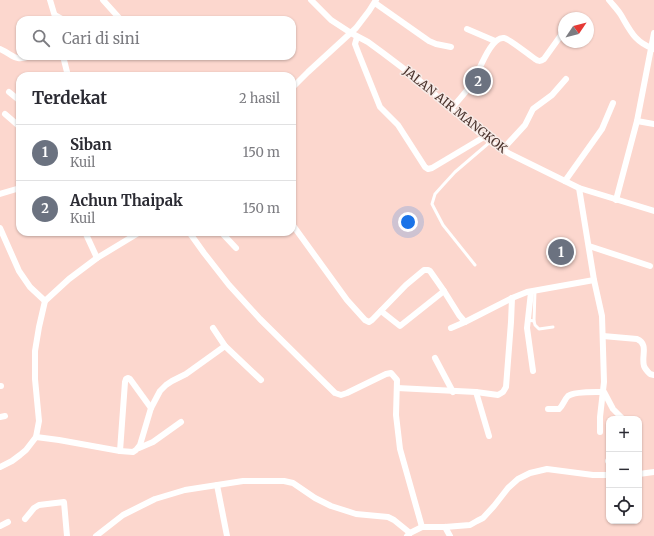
<!DOCTYPE html>
<html lang="id">
<head>
<meta charset="utf-8">
<style>
  body { margin:0; font-family:Merriweather,serif; background:#f7f7f7; color:#2b2b33 }
  .controls { position:absolute; right:12px; bottom:12px; display:grid; overflow:hidden; border-radius:8px; box-shadow:0 1px 3px #0004 }
  .controls button { width:36px; height:36px; display:grid; place-items:center; padding:0; border:0; border-bottom:1px solid #e1e1e2; background:#fff; color:#2b2b33; font:20px sans-serif }
  .compass { position:absolute; left:558px; top:12px; width:36px; height:36px; border-radius:50%; background:#fff; box-shadow:0 1px 3px #0004; rotate:55deg }
  .you { position:absolute; left:408px; top:222px; width:14px; height:14px; margin:-10px; border:3px solid #fff; border-radius:50%; background:#1a73e8; box-shadow:0 0 0 6px #1a73e833 }
  .badge { display:grid; place-items:center; width:26px; height:26px; border-radius:50%; background:#2e7382; color:#fff; font-size:13px; font-weight:700 }
  .pin { position:absolute; translate:-50% -50%; border:2px solid #fff; box-shadow:0 1px 4px #0006 }
  .list { margin:0; padding:0; list-style:none }
  h2 { display:flex; justify-content:space-between; align-items:center; height:52px; margin:0; padding:0 16px; font-size:17px }
  h2 small { font-size:13px; font-weight:400; color:#7c7c81 }
  .list li { display:grid; grid-template-columns:26px 1fr auto; gap:12px; align-items:center; box-sizing:border-box; height:56px; padding:0 16px; border-top:1px solid #e1e1e2 }
  .list b { display:block; font-size:15px; white-space:nowrap }
  .list p { margin:0; font-size:13px; white-space:nowrap; color:#7c7c81 }
  .list em { font-size:13px; font-style:normal; color:#7c7c81 }
  .icon { flex:none; width:22px; height:22px; fill:none; stroke:currentColor; stroke-width:2; stroke-linecap:round; stroke-linejoin:round }
  .map { position:relative; flex:none; width:654px; height:536px; overflow:hidden }
  .search { position:absolute; background:#fff; box-shadow:0 1px 3px #0004; left:16px; top:16px; width:280px; height:44px; display:flex; align-items:center; gap:10px; box-sizing:border-box; padding:0 14px; border-radius:12px; color:#7c7c81; font-size:15px }
  .panel { position:absolute; background:#fff; box-shadow:0 1px 3px #0004; left:16px; top:72px; width:280px; height:164px; border-radius:12px }
  .map>svg:first-child { display:block }
  .lines { fill:none; stroke-linecap:round; stroke-linejoin:round }
  .lane { stroke:#fff; stroke-width:3 }
  .street { stroke:#fff; stroke-width:6 }
  .labels { text-anchor:middle; stroke-width:3; stroke-linejoin:round; paint-order:stroke }
  .street-label { font-size:12px; fill:#4a332d; stroke:#f7ebe7 }
</style>
</head>
<body>
<div class="map">
<svg width="654" height="536" viewBox="0 0 654 536">
  <rect width="100%" height="100%" fill="#fcd7ce"/>
  <g class="lines">
    <!-- lane -->
    <g class="lane">
      <path d="M 475,265 L 443,225 L 432,204 L 435,194 L 444,184 L 455,172 L 490,142"/>
      <path d="M 528,320 L 534,321 L 535,291"/>
      <path d="M 534,321 L 535,325 L 539,329 L 553,327"/>
    </g>
    <!-- street -->
    <g class="street">
      <path d="M 50,0 L 56,20"/>
      <path d="M 103,0 L 121,20"/>
      <path d="M 311,0 L 331,20 L 351,33 L 368,42 L 383,53 L 420,81 L 451,109 L 490,142 L 510,154 L 579,188 L 654,211"/>
      <path d="M 609,0 C 613,5 618,10 621,15 C 631,32 635,42 654,49"/>
      <path d="M 375,3 L 429,41 L 436,44 L 451,47"/>
      <path d="M 55,15 L 64,20"/>
      <path d="M 467,29 L 495,41"/>
      <path d="M 357,37 L 355,44 L 358,52 L 380,107 L 398,125 L 425,167 L 428,169 L 432,168 L 484,137"/>
      <path d="M 0,49 C 14,55 14,62 31,56"/>
      <path d="M 63,56 L 68,76"/>
      <path d="M 292,88 L 308,72 L 356,28 L 369,11 L 376,0"/>
      <path d="M 9,92 L 20,101"/>
      <path d="M 451,109 C 458,101 465,93 471,85 C 478,75 490,36 504,38 C 510,39 529,55 535,59 C 538,61 540,62 544,59 L 564,31"/>
      <path d="M 5,114 L 20,127"/>
      <path d="M 637,121 L 654,124"/>
      <path d="M 502,150 L 525,125 L 533,109 L 552,95 L 566,79"/>
      <path d="M 565,181 L 602,129 L 613,103"/>
      <path d="M 579,188 L 594,280 L 602,316 L 604,382 L 600,417 L 600,432"/>
      <path d="M 0,194 L 20,188"/>
      <path d="M 616,200 L 637,121 L 654,33"/>
      <path d="M 292,224 L 347,300 L 365,320 L 369,322 L 372,320 L 406,285 L 424,270 L 428,270 L 430,271 L 444,291 L 459,315 L 465,322 L 512,298 L 527,292 L 594,280"/>
      <path d="M 0,228 L 19,271 L 30,287 L 45,301"/>
      <path d="M 85,232 L 97,258"/>
      <path d="M 189,232 L 204,253 L 229,285 L 260,319 L 335,393 L 341,395 L 347,393 L 386,374 L 391,373 L 397,380 L 396,415 L 400,449 L 422,527"/>
      <path d="M 221,232 L 236,248"/>
      <path d="M 589,246 L 650,266"/>
      <path d="M 531,292 L 527,328 L 533,371"/>
      <path d="M 381,311 L 400,326 L 444,291"/>
      <path d="M 213,328 L 225,346 L 261,380"/>
      <path d="M 451,328 L 465,322"/>
      <path d="M 603,336 L 637,339 C 649,344 641,356 644,366 C 645,369 648,372 650,374 L 654,375"/>
      <path d="M 435,358 L 453,392"/>
      <path d="M 0,386 L 1,386"/>
      <path d="M 397,388 L 476,392 L 498,395 L 503,392 L 506,387 L 511,322 L 512,298"/>
      <path d="M 476,392 L 489,436"/>
      <path d="M 548,409 L 559,409 C 563,406 564,400 568,396 C 575,391 595,392 604,392 L 613,409 L 623,419"/>
      <path d="M 0,417 L 5,416"/>
      <path d="M 36,437 L 59,440 L 120,451 L 133,452 L 136,450 L 140,445 L 151,408 L 160,391 L 166,385 L 172,381 L 186,374 L 225,346"/>
      <path d="M 139,448 L 153,442 L 181,422"/>
      <path d="M 120,451 L 125,382 L 126,379 L 128,378 L 130,379 L 151,408"/>
      <path d="M 608,461 L 609,461"/>
      <path d="M 0,467 L 12,461 L 20,455 L 26,450 L 36,437 L 39,421 L 35,379 L 35,351 L 39,327 L 45,301 L 69,279 L 97,258 L 140,232"/>
      <path d="M 639,474 L 654,472"/>
      <path d="M 217,485 L 227,536"/>
      <path d="M 25,519 L 34,508 L 39,505 L 64,502 L 67,536"/>
      <path d="M 0,526 L 8,522"/>
      <path d="M 445,527 L 450,536"/>
      <path d="M 96,536 L 123,515 L 155,499 L 185,490 L 243,481 L 284,481 L 293,483 L 315,498 L 331,506 L 356,514 L 388,517 L 394,520 L 410,533"/>
      <path d="M 407,536 L 410,533 L 422,527 L 445,527 L 470,525 L 477,521 L 483,518 L 494,506 L 508,488 L 518,479 L 530,473 L 547,469 L 593,475 L 609,475"/>
    </g>
  </g>
  <g class="labels">
    <!-- street labels -->
    <g class="street-label">
      <text transform="translate(455 110) rotate(39)" y="4">JALAN AIR MANGKOK</text>
    </g>
  </g>
</svg>
<div class="controls">
<button>+</button>
<button>−</button>
<button><svg class="icon" aria-label="locate" viewBox="0 0 24 24"><circle cx="12" cy="12" r="6"/><path d="M12 2v4M12 18v4M2 12h4M18 12h4"/></svg></button>
</div>
<svg class="compass" viewBox="-18 -18 36 36"><path d="M0-13l5 13h-10z" fill="#e53935"/><path d="M0 13l5-13h-10z" fill="#7c7c81"/></svg>
<div class="you"></div>
<div class="pin badge" style="left:561px;top:252px;background:#6b7280">1</div>
<div class="pin badge" style="left:478px;top:81px;background:#6b7280">2</div>
<div class="search"><svg class="icon" aria-label="search" viewBox="0 0 24 24"><circle cx="10" cy="10" r="6"/><path d="M15 15l6 6"/></svg>Cari di sini</div>
<section class="panel">
<h2>Terdekat<small>2 hasil</small></h2>
<ul class="list">
<li><span class="badge" style="background:#6b7280">1</span><div><b>Siban</b><p>Kuil</p></div><em>150 m</em></li>
<li><span class="badge" style="background:#6b7280">2</span><div><b>Achun Thaipak</b><p>Kuil</p></div><em>150 m</em></li>
</ul>
</section>
</div>
</body>
</html>
